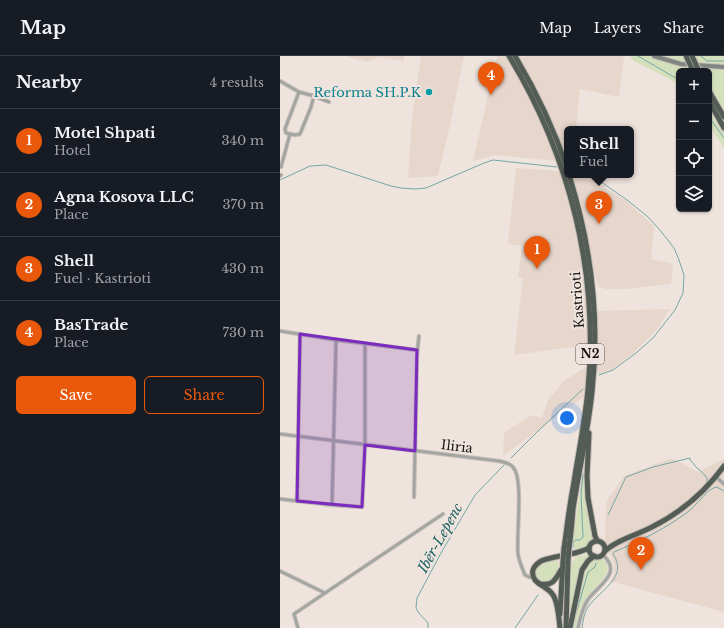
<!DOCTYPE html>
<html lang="en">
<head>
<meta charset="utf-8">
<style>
  body { margin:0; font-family:"Libre Baskerville",serif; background:#242831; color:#f1f3f6 }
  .controls { position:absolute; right:12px; top:12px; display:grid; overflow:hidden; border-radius:6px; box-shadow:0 1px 3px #0004 }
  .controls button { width:36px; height:36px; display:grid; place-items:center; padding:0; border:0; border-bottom:1px solid #363941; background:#171b24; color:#f1f3f6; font:20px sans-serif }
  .you { position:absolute; left:287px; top:362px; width:14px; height:14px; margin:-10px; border:3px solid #fff; border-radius:50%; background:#1a73e8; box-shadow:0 0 0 6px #1a73e833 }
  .badge { display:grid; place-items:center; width:26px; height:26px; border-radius:50%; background:#ea580c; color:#fff; font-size:13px; font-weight:700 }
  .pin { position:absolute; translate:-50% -33px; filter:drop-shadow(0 1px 2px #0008) }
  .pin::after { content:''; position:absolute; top:21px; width:14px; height:12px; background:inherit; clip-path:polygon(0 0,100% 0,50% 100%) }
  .popup { position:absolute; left:284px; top:70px; width:70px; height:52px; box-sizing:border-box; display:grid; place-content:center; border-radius:6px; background:#171b24; filter:drop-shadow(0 1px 3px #0005); font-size:13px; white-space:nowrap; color:#9ea1a6 }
  .popup b { font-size:15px; color:#f1f3f6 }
  .popup::after { content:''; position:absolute; left:50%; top:100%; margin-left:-8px; border:8px solid transparent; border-top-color:#171b24 }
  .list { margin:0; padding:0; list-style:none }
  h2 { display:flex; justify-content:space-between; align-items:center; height:52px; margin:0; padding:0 16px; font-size:17px }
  h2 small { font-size:13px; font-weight:400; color:#9ea1a6 }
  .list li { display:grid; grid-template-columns:26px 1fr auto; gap:12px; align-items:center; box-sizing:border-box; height:64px; padding:0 16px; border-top:1px solid #363941 }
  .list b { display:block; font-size:15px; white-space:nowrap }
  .list p { margin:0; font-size:13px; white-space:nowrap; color:#9ea1a6 }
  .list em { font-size:13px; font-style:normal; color:#9ea1a6 }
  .actions { display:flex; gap:8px; padding:12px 16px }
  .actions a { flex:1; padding:9px 0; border:1px solid #ea580c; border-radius:6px; text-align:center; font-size:14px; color:#ea580c }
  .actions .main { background:#ea580c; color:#fff }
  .icon { flex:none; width:22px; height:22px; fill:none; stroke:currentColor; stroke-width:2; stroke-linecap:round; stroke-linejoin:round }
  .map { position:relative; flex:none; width:444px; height:572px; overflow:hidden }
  header { display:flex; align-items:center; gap:24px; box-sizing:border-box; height:56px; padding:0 20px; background:#171b24; border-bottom:1px solid #363941 }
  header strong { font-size:19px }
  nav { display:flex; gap:22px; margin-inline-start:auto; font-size:14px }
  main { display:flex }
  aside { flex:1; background:#171b24 }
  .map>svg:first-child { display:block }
  .built { fill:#e7d6cb }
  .green { fill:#d4dfbb }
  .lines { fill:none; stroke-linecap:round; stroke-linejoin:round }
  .stream { stroke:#74a6a6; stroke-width:1 }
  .street-casing { stroke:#c7beb8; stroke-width:4.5 }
  .secondary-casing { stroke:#c7beb8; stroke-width:6 }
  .highway-casing { stroke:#c7beb8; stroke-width:7 }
  .street { stroke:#a1a5a2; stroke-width:2.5 }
  .secondary { stroke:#808681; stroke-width:4 }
  .highway { stroke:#545c56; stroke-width:5 }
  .highway-bridge-casing { stroke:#c7beb8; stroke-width:7; stroke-linecap:butt }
  .highway-bridge { stroke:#545c56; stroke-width:5 }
  .marked { fill:#7b2cbf; fill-opacity:0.2; stroke:#7b2cbf; stroke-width:3; stroke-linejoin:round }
  .culture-dot { fill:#0f9aa8; stroke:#eee4dd; stroke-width:1.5 }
  .labels { text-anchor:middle; stroke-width:4; stroke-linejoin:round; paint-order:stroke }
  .shield { fill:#eee4dd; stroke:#57524e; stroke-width:1 }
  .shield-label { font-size:12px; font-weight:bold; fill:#161311 }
  .culture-label { font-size:13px; fill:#0d838f; stroke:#eee4dd; text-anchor:end }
  .street-label { font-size:13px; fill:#161311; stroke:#eee4dd }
  .water-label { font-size:14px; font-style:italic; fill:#1d6262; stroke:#eee4dd }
</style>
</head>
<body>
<header>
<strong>Map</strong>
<nav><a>Map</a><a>Layers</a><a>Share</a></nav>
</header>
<main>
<aside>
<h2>Nearby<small>4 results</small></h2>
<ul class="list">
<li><span class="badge">1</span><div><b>Motel Shpati</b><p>Hotel</p></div><em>340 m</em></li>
<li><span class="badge">2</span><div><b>Agna Kosova LLC</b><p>Place</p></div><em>370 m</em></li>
<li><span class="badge">3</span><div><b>Shell</b><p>Fuel · Kastrioti</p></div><em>430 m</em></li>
<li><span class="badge">4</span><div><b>BasTrade</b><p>Place</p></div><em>730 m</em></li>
</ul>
<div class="actions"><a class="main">Save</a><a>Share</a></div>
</aside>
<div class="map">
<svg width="444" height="572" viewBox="0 0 444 572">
  <rect width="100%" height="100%" fill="#eee4dd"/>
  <!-- built -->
  <g class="built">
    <path d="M 64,0 L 125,0 L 123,5 L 98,1 L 88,6 Z"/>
    <path d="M 141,0 L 184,0 L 170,69 L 158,120 L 128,122 L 132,62 Z"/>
    <path d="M 217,0 L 243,0 L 244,2 L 245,0 L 344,0 L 339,41 L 300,33 L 296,73 L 287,73 L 287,119 L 306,119 L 346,145 L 374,170 L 371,203 L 393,208 L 391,228 L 345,233 L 327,233 L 318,231 L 311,205 L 316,255 L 390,253 L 376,275 L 350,300 L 333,313 L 317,318 L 305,340 L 223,400 L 224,377 L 251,359 L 262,362 L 268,344 L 284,325 L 306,311 L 307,289 L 234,299 L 243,222 L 238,221 L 242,190 L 228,188 L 236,112 L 279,115 L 276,105 L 215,99 L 193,105 Z"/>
    <path d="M 392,402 L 418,416 L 444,403 L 444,556 L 330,525 L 334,518 L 334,509 L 325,483 L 326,446 L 344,420 Z"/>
  </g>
  <!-- green -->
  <g class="green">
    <path d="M 350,0 L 444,0 L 444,92 L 429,69 L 429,15 L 399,15 L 399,28 L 354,5 Z"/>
    <path d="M 307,401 L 307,445 L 312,483 L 309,487 L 307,491 L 294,495 L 295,493 L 294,491 L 293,484 L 295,470 L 302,423 Z"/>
    <path d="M 309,499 L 303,508 L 289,570 L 289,544 L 291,537 L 290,524 L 291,511 L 292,506 L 295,504 L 295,501 L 297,500 Z"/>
    <path d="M 315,503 L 323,503 C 327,507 329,512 327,517 C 325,521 321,524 319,527 C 313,534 307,540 303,548 C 299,555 297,564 296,572 L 294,572 L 295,560 L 305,516 L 308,510 Z"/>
    <path d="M 278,504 L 277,506 L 279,507 C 273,543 242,518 262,508 C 267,505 273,505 278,504 Z"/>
  </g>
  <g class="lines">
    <!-- stream -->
    <g class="stream">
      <path d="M 358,0 L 399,24"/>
      <path d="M 421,0 L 427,5 L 444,5"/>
      <path d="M 429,61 L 444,82"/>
      <path d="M 311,119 L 347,144 L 367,160 L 380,174 L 394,192 L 399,204 L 404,219 L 403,237 L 395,254 L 373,282 L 356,297 L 333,314 L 319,319"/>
      <path d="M 0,124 L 30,110 L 46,109 L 111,130 L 121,132 L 135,133 L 146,132 L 204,107 L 213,104 L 277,111"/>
      <path d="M 231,402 L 258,375 L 303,333"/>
      <path d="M 328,459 L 346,421 L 373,411 L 410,402 L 410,404 C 413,406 414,409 417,412 C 421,415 424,418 427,422 L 427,426 L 423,430"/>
      <path d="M 293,491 L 293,486 L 296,484 L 300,484 L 303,481 L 301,437 L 303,418"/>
      <path d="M 295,561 L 308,516 L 315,511 L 316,507"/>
      <path d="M 148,572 L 148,567 L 138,556 L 136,552 L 137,542 L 161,497 L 195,439 L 225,408"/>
      <path d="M 235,572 L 258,539"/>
      <path d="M 302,572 C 303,565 304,557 308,551 C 320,534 349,521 333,498 L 334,496 C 358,486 383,474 405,458 C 409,455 413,452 416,448 C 423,442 427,433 437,431 L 444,435"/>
    </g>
    <defs>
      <g id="street">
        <path d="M 0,25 L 19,36 L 34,40 L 31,51 L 20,78 L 15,79 L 6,77 L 5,73 L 19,36"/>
        <path d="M 34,40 L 49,46"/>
        <path d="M 1,111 L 10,78"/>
        <path d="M 0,120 L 1,119"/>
        <path d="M 0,275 L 56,284 L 137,294"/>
        <path d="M 0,378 L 219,405 C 223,406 230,407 233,411 C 244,423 236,479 238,498 C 239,505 242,512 245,519 L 249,521 L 253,521"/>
        <path d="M 436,421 L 444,428"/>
        <path d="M 134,441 L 137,298 L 139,280"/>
        <path d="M 0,443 L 52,449 L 82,451 L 85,389 L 85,288"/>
        <path d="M 17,445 L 20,278"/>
        <path d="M 52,449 L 56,284"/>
        <path d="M 0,515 L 45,537 L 163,458"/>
        <path d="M 18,572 L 14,558 L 45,537"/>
        <path d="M 298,572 C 300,563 302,553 307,545 C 316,530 344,518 323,499"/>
      </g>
      <path id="secondary" d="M 374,0 L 401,8 L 444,11"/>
      <g id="highway">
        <path d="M 229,0 C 290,100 319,217 308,333 C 305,366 298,399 293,432 C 289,452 287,472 284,492"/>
        <path d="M 235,0 C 256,35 274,73 287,112"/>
        <path d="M 429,35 L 444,61"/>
        <path d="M 429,45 L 444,72"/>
        <path d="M 309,377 L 307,420 L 308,442 L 315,480 L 317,484"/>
        <circle cx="317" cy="493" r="8"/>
        <path d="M 289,492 C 291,479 292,466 293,453 C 299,414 308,375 312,336 C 320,263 311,189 289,119"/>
        <path d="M 325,495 C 338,483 357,479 372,471 C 400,457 425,436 444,410"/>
        <path d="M 260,528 C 273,530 275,524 281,514"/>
        <path d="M 280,558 L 283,505"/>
        <path d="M 280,572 C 279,563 278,546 273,539 C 267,529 250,528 253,514 C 254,510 258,507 261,505 C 276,499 294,500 309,492"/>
        <path d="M 286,572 L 288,505"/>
        <path d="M 290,572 L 302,514 L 308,505 L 314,500"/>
      </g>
    </defs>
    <!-- street casing -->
    <use href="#street" class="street-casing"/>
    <!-- secondary casing -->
    <use href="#secondary" class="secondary-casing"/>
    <!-- highway casing -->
    <use href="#highway" class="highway-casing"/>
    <!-- street -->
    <use href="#street" class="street"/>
    <!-- secondary -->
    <use href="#secondary" class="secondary"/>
    <!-- highway -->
    <use href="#highway" class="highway"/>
    <defs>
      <g id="highway-bridge">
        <path d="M 406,0 L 413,15"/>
        <path d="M 412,0 L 419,15"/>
        <path d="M 283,505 L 284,492"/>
        <path d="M 288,505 L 289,492"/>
      </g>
    </defs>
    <!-- highway-bridge casing -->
    <use href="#highway-bridge" class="highway-bridge-casing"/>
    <!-- highway-bridge -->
    <use href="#highway-bridge" class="highway-bridge"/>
  </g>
  <!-- marked area -->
  <path class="marked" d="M 20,278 L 137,294 L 135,395 L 85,389 L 82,451 L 17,445 Z"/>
  <!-- markers -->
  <circle class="culture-dot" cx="149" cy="36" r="4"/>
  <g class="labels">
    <!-- shield labels -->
    <rect class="shield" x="296" y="288" width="28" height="20" rx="3"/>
    <g class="shield-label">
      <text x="310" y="302">N2</text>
    </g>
    <!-- culture labels -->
    <g class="culture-label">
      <text x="141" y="41">Reforma SH.P.K</text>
    </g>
    <!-- street labels -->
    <g class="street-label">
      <text transform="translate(297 244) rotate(-94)" y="5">Kastrioti</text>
      <text transform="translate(177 390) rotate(7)" y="5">Iliria</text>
    </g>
    <!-- water labels -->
    <g class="water-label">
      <text transform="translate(160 482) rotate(-61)" y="5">Ibër-Lepenc</text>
    </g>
  </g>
</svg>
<div class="controls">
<button>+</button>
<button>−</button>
<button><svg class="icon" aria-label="locate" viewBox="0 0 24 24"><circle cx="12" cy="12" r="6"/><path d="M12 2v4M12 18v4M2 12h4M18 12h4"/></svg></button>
<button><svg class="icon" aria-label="layers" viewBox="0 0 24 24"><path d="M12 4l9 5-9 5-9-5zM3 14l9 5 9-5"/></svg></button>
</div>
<div class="you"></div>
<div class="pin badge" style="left:257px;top:213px">1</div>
<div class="pin badge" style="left:361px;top:514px">2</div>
<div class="pin badge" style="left:319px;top:168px">3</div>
<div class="popup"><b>Shell</b>Fuel</div>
<div class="pin badge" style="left:211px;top:39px">4</div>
</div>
</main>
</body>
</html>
